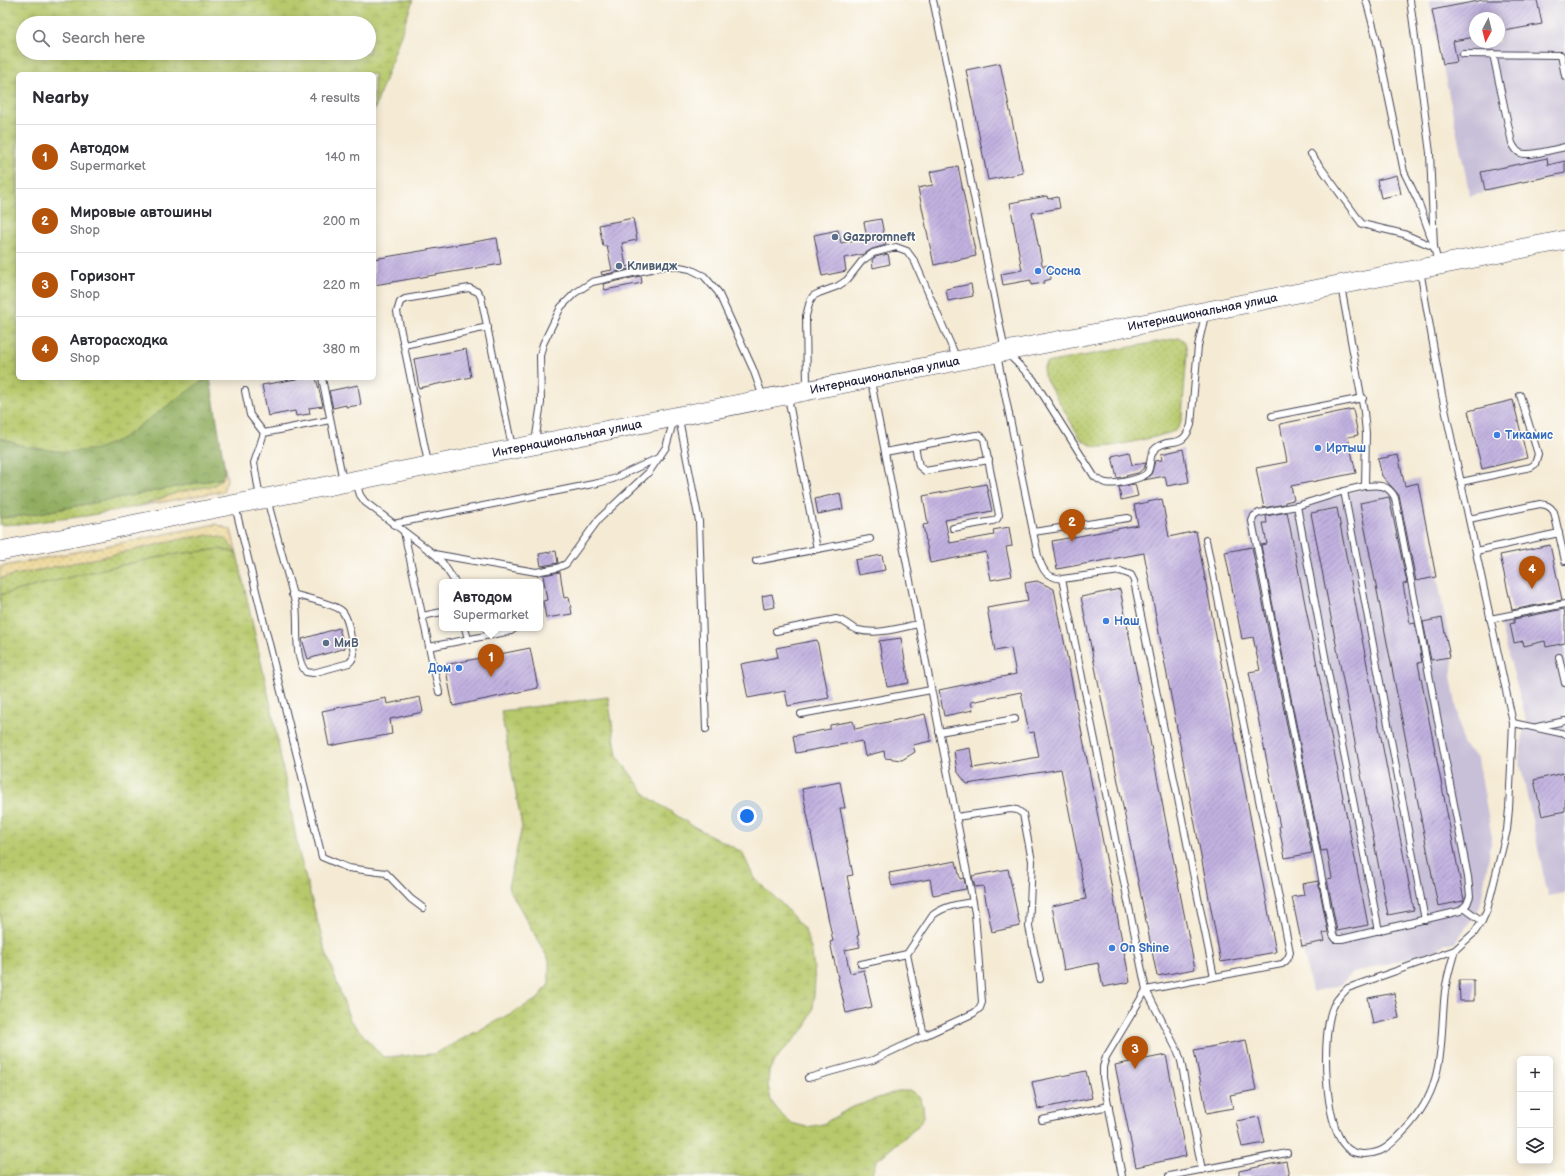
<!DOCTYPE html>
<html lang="en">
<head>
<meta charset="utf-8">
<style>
  body { margin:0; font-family:"Balsamiq Sans",sans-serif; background:#f2f2f3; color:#2b2b33 }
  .controls { position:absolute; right:12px; bottom:12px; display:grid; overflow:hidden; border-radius:6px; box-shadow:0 2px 10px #0003 }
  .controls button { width:36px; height:36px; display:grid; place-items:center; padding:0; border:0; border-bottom:1px solid #e1e1e2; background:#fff; color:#2b2b33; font:20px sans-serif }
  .compass { position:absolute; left:1469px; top:12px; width:36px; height:36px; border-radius:50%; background:#fff; box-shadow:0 2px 10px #0003; rotate:187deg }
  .you { position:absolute; left:747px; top:816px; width:14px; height:14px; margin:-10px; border:3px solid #fff; border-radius:50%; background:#1a73e8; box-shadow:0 0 0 6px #1a73e833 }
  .badge { display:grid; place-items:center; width:26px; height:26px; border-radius:50%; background:#b45309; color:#fff; font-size:13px; font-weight:700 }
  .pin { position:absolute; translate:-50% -33px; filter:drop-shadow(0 1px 2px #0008) }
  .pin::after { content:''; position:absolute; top:21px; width:14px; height:12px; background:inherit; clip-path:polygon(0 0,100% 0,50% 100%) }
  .popup { position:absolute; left:439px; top:579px; width:104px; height:52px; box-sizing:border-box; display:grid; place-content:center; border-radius:6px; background:#fff; filter:drop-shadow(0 1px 3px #0005); font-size:13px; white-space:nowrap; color:#7c7c81 }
  .popup b { font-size:15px; color:#2b2b33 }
  .popup::after { content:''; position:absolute; left:50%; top:100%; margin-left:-8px; border:8px solid transparent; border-top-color:#fff }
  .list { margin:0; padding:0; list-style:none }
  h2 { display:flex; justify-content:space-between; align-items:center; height:52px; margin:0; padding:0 16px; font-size:17px }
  h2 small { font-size:13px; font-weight:400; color:#7c7c81 }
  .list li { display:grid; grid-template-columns:26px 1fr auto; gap:12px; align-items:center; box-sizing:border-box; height:64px; padding:0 16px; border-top:1px solid #e1e1e2 }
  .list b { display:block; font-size:15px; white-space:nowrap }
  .list p { margin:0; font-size:13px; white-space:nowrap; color:#7c7c81 }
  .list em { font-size:13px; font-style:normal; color:#7c7c81 }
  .icon { flex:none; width:22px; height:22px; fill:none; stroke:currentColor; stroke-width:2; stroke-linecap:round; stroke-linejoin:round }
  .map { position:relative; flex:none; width:1565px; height:1176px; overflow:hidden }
  .search { position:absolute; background:#fff; box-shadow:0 2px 10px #0003; left:16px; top:16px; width:360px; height:44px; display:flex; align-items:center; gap:10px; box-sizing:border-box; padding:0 14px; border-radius:22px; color:#7c7c81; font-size:15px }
  .panel { position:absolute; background:#fff; box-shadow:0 2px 10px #0003; left:16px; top:72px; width:360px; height:308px; border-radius:6px }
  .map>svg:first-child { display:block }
  .industrial { fill:#c8bfd8; fill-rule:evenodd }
  .grass { fill:url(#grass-dots); stroke:#6c7654 }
  .forest { fill:url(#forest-crowns); stroke:#5a684e }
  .wetland { fill:url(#wetland-marsh); stroke:#6c7654; fill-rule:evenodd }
  .sand { fill:url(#sand-dots); stroke:#887e6c }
  .building { fill:url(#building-hatch) }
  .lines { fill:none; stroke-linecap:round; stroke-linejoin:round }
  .service-casing { stroke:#424052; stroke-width:8 }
  .primary-casing { stroke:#424052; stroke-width:20 }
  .service { stroke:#fff; stroke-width:6 }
  .primary { stroke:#fff; stroke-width:19 }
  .service-dot { fill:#5c6f8a; stroke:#fdfcf7; stroke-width:1.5 }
  .shop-dot { fill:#3f7fe0; stroke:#fdfcf7; stroke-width:1.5 }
  .labels { text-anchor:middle; stroke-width:3; stroke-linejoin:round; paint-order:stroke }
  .service-label { font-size:12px; font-weight:bold; fill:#4e5e75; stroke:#fdfcf7; text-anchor:start }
  .shop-label { font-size:12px; font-weight:bold; fill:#366cbe; stroke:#fdfcf7; text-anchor:start }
  .street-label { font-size:12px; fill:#22223b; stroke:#fdfcf7 }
</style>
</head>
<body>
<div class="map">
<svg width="1565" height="1176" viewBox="0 0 1565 1176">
  <defs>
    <pattern id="grass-dots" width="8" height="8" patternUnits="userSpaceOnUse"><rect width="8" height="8" fill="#b7c96c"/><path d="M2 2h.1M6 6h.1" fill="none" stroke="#9dac5e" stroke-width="1.8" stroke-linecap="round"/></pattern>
    <pattern id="forest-crowns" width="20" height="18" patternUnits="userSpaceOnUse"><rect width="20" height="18" fill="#91ad60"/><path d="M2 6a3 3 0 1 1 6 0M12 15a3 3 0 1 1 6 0" fill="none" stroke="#768c50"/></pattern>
    <pattern id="wetland-marsh" width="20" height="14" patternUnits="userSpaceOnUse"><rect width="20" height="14" fill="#b7c96c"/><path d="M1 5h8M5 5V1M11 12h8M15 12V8" fill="none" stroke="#9dac5e"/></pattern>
    <pattern id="sand-dots" width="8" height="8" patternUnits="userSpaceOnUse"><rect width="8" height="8" fill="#eeda9e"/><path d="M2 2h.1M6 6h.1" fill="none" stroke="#ccbb89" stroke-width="1.8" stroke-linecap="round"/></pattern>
    <pattern id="building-hatch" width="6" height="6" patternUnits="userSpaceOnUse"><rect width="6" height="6" fill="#c1b1e0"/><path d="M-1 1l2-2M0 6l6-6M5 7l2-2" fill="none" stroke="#9c90b7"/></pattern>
  </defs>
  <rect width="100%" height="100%" fill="#fdfcf7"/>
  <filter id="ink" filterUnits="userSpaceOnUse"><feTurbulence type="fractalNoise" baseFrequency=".025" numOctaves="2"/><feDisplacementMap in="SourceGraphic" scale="8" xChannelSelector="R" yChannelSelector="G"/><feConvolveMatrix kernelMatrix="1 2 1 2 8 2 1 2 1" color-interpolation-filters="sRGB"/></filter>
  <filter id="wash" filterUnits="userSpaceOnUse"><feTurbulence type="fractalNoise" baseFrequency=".012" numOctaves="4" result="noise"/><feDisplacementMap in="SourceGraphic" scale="16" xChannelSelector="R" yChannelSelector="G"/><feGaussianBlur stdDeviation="0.9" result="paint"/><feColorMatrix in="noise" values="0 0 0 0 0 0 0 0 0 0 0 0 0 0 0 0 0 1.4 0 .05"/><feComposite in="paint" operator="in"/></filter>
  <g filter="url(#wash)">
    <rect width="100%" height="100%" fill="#f5ebd5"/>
    <!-- industrial -->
    <g class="industrial">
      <path d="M 1429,0 L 1565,0 L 1565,176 L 1470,196 ZM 1475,18 L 1499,18 L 1499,42 L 1475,42 Z"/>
      <path d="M 1419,479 L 1453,661 L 1451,676 L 1463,744 L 1478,759 L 1492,838 L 1480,907 L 1455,943 L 1445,943 L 1437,950 L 1353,973 L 1340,985 L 1312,992 L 1302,946 L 1329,941 L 1245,512 Z"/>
      <path d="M 1565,610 L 1565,893 L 1548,896 L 1519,758 L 1526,719 L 1500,624 Z"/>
    </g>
    <!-- grass -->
    <g class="grass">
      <path d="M 1178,338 L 1182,339 L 1185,342 L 1187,353 L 1182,416 C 1181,421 1180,426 1176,430 C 1169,435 1112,447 1102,447 C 1094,447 1086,444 1080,438 L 1044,376 L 1043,369 L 1046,363 Z"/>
      <path d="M 223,478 L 215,485 L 176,493 L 140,506 L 86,516 L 20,524 L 0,525 L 0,518 L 29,515 Z"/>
      <path d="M 210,535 L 225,538 L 237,554 L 222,549 L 169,555 L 99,570 L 0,595 L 0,578 L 107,556 L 186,538 Z"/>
    </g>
    <!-- forest -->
    <path class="forest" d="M 206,378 L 210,378 L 225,470 L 223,478 L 29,515 L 0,518 L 0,438 L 27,447 L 121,439 Z"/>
    <!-- wetland -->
    <g class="wetland">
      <path d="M 0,0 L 413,0 L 374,111 L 374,74 L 18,74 L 18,378 L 206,378 L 121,439 L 97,449 L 67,452 L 27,447 L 0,438 ZM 23,23 L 369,23 L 369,53 L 23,53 Z"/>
      <path d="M 222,549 L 237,554 L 272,711 L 299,853 L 325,949 L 350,1020 L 383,1057 L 434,1054 L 538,999 L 549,984 L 549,960 L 508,887 L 522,827 L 501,711 L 608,697 L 617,756 L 647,796 L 691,825 L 742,852 L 754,878 L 782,904 L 805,930 L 812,952 L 815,980 L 813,1009 L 806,1027 L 780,1054 L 769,1070 L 768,1085 L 771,1101 L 781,1114 L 791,1123 L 807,1127 L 823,1124 L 850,1108 L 898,1091 L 911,1091 L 919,1096 L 923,1106 L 924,1117 L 916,1128 L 876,1161 L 871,1176 L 0,1176 L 0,595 L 99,570 L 169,555 Z"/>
    </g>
    <!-- sand -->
    <g class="sand">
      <path d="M 225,470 L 227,480 L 223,491 L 140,506 L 176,493 L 215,485 L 223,478 Z"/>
      <path d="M 216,524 L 231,530 L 237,554 L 225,538 L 210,535 L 186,538 L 107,556 L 0,578 L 0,567 Z"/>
    </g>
    <g id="blocks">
      <!-- building -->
      <g class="building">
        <path d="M 1483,0 L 1537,0 L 1542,24 L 1499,32 L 1499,18 L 1475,18 L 1475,37 L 1453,41 L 1457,62 L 1443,64 L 1432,10 Z"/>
        <path d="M 1000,63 L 1023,173 L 988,180 L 966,70 Z"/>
        <path d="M 1547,158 L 1548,165 L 1565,161 L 1565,173 L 1485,190 L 1481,172 Z"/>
        <path d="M 958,166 L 976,256 L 934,265 L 918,188 L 933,185 L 930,172 Z"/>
        <path d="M 1397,175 L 1401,194 L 1381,198 L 1377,180 Z"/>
        <path d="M 1047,196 L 1048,199 L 1058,197 L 1060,208 L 1032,213 L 1042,264 L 1043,266 L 1049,265 L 1051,279 L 1044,281 L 1044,283 L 1031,285 L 1031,280 L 1003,285 L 1001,274 L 1022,270 L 1010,203 Z"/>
        <path d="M 633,218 L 637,240 L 622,243 L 626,267 L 639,264 L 639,267 L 602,275 L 601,272 L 612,270 L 607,246 L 603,246 L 599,225 Z"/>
        <path d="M 881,219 L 886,245 L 872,249 L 864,254 L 844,258 L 846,271 L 822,276 L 814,235 L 838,230 L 841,243 L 867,238 L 864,222 Z"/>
        <path d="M 497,238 L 501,264 L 374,285 L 374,259 Z"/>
        <path d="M 888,254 L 890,264 L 873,268 L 872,260 L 875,257 Z"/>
        <path d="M 641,276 L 642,283 L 605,290 L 603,284 Z"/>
        <path d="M 971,284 L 973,296 L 948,301 L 946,289 Z"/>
        <path d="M 466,349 L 471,377 L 419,388 L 414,359 Z"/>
        <path d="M 302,378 L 316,378 L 323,406 L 309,408 L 310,414 L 296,416 L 295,411 L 268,416 L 262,385 Z"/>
        <path d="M 358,385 L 361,405 L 346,407 L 346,405 L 333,408 L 329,391 Z"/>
        <path d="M 1513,400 L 1527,458 L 1482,469 L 1468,411 Z"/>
        <path d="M 1353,409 L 1358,435 L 1348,437 L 1356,473 L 1291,486 L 1294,500 L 1285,502 L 1285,504 L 1264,508 L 1256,468 L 1287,462 L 1280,424 Z"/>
        <path d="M 1183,449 L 1189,482 L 1167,486 L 1165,476 L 1144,480 L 1151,475 L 1155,461 L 1162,460 L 1161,454 Z"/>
        <path d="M 1129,452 L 1132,465 L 1146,463 L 1144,468 L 1138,473 L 1117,478 L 1112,456 Z"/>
        <path d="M 1398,455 L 1405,486 L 1418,483 L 1436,577 L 1416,581 L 1399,495 L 1382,476 L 1378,459 Z"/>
        <path d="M 986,484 L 992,511 L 945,520 L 950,543 L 994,535 L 993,530 L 1009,527 L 1012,546 L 1006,547 L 1012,576 L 991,580 L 986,552 L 930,563 L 923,525 L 928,524 L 923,496 Z"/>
        <path d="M 1135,484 L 1138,496 L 1121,500 L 1119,487 Z"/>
        <path d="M 840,493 L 843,509 L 818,514 L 815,499 Z"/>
        <path d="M 1389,497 L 1407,583 L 1403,584 L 1410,624 L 1415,623 L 1422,662 L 1418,663 L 1464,900 L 1463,901 L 1438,906 L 1360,503 Z"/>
        <path d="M 1162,499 L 1169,537 L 1196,531 L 1276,952 L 1221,962 L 1144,553 L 1057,569 L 1052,541 L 1138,525 L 1134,505 Z"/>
        <path d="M 1337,508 L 1414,910 L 1388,915 L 1311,513 Z"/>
        <path d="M 1287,512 L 1368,925 L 1337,931 L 1327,879 L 1332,878 L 1327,850 L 1321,851 L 1261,545 L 1267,544 L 1263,523 L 1267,523 L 1266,516 Z"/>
        <path d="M 1550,545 L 1562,600 L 1512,610 L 1500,555 Z"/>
        <path d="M 1252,547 L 1312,853 L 1285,858 L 1279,827 L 1280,827 L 1249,672 L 1260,670 L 1253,637 L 1242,639 L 1225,552 Z"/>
        <path d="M 556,551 L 558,563 L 541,566 L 539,554 Z"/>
        <path d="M 882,555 L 885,570 L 858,575 L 855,560 Z"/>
        <path d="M 560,572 L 564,598 L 569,597 L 572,614 L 546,618 L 543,601 L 547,600 L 543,575 Z"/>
        <path d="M 1037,581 L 1054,589 L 1130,982 L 1103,987 L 1098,963 L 1064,970 L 1052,906 L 1086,899 L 1061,769 L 967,784 L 957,771 L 954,751 L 970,748 L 973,768 L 1039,757 L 1034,732 L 1029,733 L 1021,692 L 971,702 L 973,710 L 944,716 L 939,690 L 1016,674 L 1011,648 L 995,651 L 987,608 L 1028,601 L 1025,583 Z"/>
        <path d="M 1120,589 L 1195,969 L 1157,976 L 1081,597 Z"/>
        <path d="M 772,594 L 775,607 L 764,609 L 762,596 Z"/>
        <path d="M 1564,609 L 1565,616 L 1565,643 L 1546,647 L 1545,641 L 1524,646 L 1523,641 L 1514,643 L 1510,624 L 1514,623 L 1514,619 Z"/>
        <path d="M 1442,618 L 1450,657 L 1431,660 L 1423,622 Z"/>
        <path d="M 339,628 L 345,648 L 308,659 L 302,639 Z"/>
        <path d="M 901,638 L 909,683 L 887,687 L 879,641 Z"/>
        <path d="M 817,640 L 829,698 L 788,706 L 785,691 L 748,698 L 741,664 L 778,657 L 776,648 Z"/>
        <path d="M 530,648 L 538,688 L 453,706 L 445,665 Z"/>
        <path d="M 420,697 L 423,712 L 390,719 L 392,734 L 329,746 L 322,711 L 386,698 L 387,704 Z"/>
        <path d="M 925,714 L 931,741 L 913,745 L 915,752 L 902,760 L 885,758 L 884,751 L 865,756 L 862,741 L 796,753 L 793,736 L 830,729 L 830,725 L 853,721 L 855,729 Z"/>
        <path d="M 1563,773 L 1565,784 L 1565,811 L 1542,816 L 1534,780 Z"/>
        <path d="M 840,782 L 845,808 L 840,808 L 853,875 L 847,876 L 859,935 L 857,936 L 860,947 L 845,950 L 850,973 L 864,970 L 872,1007 L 846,1013 L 830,942 L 833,941 L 802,789 Z"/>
        <path d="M 956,861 L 960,879 L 964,878 L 966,889 L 933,895 L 930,879 L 892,886 L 889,873 Z"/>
        <path d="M 1008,869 L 1020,926 L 992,932 L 983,886 L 975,887 L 972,876 Z"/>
        <path d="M 1318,881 L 1328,932 L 1323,933 L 1325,941 L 1302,946 L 1292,897 L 1304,895 L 1302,884 Z"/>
        <path d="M 1459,980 L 1474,980 L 1474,1001 L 1460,1001 Z"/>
        <path d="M 1394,993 L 1399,1018 L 1373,1024 L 1368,998 Z"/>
        <path d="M 1246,1040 L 1256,1090 L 1230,1095 L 1233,1108 L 1207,1113 L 1194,1050 Z"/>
        <path d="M 1166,1055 L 1186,1156 L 1136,1167 L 1115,1065 Z"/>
        <path d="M 1086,1071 L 1092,1098 L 1038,1109 L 1032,1082 Z"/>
        <path d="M 1259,1117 L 1265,1143 L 1242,1147 L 1236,1121 Z"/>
        <path d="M 1286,1161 L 1289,1176 L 1239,1176 L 1239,1171 Z"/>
      </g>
    </g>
  </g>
  <g filter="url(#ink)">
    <use href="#blocks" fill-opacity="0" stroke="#424052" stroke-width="1"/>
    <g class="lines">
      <defs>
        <g id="service">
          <path d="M 933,0 L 965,152 L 1005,351 L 1033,379 L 1094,476 C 1098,479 1101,482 1106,483 C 1114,485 1142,479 1147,473 C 1152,466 1148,454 1156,448 C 1170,436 1182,451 1191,425 L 1198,346 L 1205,315"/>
          <path d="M 1366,0 L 1376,37 L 1404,172 L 1418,201 L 1432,240"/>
          <path d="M 1410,0 L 1430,153 L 1434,247 L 1438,263"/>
          <path d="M 1463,54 L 1561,55 L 1565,76"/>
          <path d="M 1493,54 L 1512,143 C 1514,147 1516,151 1520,153 C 1529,157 1555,149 1565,147"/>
          <path d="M 1311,154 L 1362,224 L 1404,234 L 1434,247"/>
          <path d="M 1420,270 L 1442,395 L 1513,723 L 1509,809 L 1507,830 L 1487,910 L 1482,921 L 1474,933 L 1455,950 L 1348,988 C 1342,994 1336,999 1333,1007 C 1321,1034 1324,1126 1346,1147 C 1354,1156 1370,1155 1380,1151 C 1390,1147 1398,1137 1405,1130 C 1447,1085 1439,1046 1445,991 C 1447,977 1451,964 1455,950"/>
          <path d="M 1341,286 L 1364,412 L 1366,433 L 1365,486 C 1379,485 1388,484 1395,498 L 1468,877 L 1470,896 L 1467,904 L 1460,911 L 1342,939 L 1336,939 L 1333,935 L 1252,521 L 1254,516 L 1259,513 L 1297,506 L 1334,704 L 1379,931"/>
          <path d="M 404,345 L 488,327"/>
          <path d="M 997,355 L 1038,556 C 1043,571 1046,577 1062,579"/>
          <path d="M 322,378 L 343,481"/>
          <path d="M 871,381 L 975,913 L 982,1002 L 980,1008 L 974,1013 L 924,1036"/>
          <path d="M 807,387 L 806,316 L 810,301 L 813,296 L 819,293 L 838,286 L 847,280 L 862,261 L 873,253 L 896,247 L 907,251 L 915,262 L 957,359"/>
          <path d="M 245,391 L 250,415 L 264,433"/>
          <path d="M 788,397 L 817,549"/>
          <path d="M 1272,416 L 1363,398"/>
          <path d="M 679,419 L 699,521 L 706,729"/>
          <path d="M 535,442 L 541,403 L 540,356 L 543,344 L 561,307 L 575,293 L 592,282 L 669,265 L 690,269 L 704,276 L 718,292 L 753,369 L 763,397"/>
          <path d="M 915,446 L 919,466 L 925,471 L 989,460"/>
          <path d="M 885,452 L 976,435 L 981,436 L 984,439 L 999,515 L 997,519 L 993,521 L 953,528"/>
          <path d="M 428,463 L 397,312 L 400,302 L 405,299 L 469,288 L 478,292 L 481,297 L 512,447"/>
          <path d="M 356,482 L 360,495 L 365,502 L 434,554 L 442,562 L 455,582"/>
          <path d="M 1461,482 L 1531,467 L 1535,464 L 1538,454 L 1520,395"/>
          <path d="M 1344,491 L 1365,486"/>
          <path d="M 260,498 L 254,463 L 264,433 L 330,420"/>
          <path d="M 267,499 L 296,606 C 299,625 293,657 306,672 L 313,673 L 349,663 C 356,657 354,651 352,643 C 350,634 349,619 342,611 C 335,604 303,597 292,594"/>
          <path d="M 235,506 L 322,857 L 348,868 L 386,873 L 411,899 L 423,908"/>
          <path d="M 1297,506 L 1344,491 L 1425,920"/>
          <path d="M 1469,519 L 1540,504 C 1547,505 1550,506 1554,512 L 1565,561"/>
          <path d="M 393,524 L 598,483 L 613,479 L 660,457"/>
          <path d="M 404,532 L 439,692"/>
          <path d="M 1033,532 L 1128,518"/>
          <path d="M 1476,551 L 1559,533"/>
          <path d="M 434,554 L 536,572 L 557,568 L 566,564 L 599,519 L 649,472 L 666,447 L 674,419"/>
          <path d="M 756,561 L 870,539"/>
          <path d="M 422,616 L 442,612"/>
          <path d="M 1490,619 L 1565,604"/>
          <path d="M 465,628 L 468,639"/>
          <path d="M 776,631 L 836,619 C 845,620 850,628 858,630 C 878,635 899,628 918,624"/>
          <path d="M 429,647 L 511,631 L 515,628"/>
          <path d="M 1559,657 L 1565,683"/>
          <path d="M 801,714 L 931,690"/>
          <path d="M 1513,723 L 1565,734"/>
          <path d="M 1537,727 L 1565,721"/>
          <path d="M 939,732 L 1015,719"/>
          <path d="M 956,817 L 1011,809 L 1017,810 L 1023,814 L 1032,861 L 1029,927 L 1040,979"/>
          <path d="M 1464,908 L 1482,921"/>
          <path d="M 861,964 L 907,954"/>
          <path d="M 808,1078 L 873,1060 L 924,1036 L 907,954 L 933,915 C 945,906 958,904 973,902"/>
          <path d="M 1042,1120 L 1109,1106"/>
          <path d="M 1202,1170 L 1181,1061 L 1178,1052 L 1146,990 L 1062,579 L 1120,571 L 1131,575 L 1134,581 L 1214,977"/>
          <path d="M 1122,1176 L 1103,1078 L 1103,1067 L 1106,1057 L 1146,990 L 1282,964 C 1287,961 1289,958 1290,952 L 1206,540"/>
          <path d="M 1169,1176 L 1287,1153"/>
        </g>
        <g id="primary">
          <path id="s1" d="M 0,551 L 1565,240"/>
        </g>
      </defs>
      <!-- service casing -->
      <use href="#service" class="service-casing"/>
      <!-- primary casing -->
      <use href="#primary" class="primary-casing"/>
      <!-- service -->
      <use href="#service" class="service"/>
      <!-- primary -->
      <use href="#primary" class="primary"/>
    </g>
  </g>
  <!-- markers -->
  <g class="service-dot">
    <circle cx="835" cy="237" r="4"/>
    <circle cx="619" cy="266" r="4"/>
    <circle cx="326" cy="643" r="4"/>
  </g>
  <g class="shop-dot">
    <circle cx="1038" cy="271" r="4"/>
    <circle cx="1497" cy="435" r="4"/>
    <circle cx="1318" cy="448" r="4"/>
    <circle cx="1106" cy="621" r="4"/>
    <circle cx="459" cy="668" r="4"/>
    <circle cx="1112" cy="948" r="4"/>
  </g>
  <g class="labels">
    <!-- service labels -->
    <g class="service-label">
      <text x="843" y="241">Gazpromneft</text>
      <text x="627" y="270">Кливидж</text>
      <text x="334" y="647">МиВ</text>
    </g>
    <!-- shop labels -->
    <g class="shop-label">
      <text x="1046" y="275">Сосна</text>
      <text x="1505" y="439">Тикамис</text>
      <text x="1326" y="452">Иртыш</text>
      <text x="1114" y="625">Наш</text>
      <text x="451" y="672" text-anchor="end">Дом</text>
      <text x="1120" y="952">On Shine</text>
    </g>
    <!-- street labels -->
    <g class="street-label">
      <text dy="4" stroke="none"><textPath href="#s1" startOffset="1226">Интернациональная улица</textPath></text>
      <text dy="4" stroke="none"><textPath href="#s1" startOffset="902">Интернациональная улица</textPath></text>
      <text dy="4" stroke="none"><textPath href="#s1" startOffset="578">Интернациональная улица</textPath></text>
    </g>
  </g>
</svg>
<div class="controls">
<button>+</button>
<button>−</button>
<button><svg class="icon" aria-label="layers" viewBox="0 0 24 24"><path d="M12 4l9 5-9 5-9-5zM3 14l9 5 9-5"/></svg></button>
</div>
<svg class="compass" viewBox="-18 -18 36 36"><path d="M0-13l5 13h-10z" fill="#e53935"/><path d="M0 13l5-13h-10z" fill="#7c7c81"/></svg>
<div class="you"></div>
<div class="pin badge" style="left:491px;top:677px">1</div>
<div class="popup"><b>Автодом</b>Supermarket</div>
<div class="pin badge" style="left:1072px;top:542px">2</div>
<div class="pin badge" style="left:1135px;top:1069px">3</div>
<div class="pin badge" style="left:1532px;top:589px">4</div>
<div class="search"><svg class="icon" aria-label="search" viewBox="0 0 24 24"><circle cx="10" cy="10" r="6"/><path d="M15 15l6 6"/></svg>Search here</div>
<section class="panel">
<h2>Nearby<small>4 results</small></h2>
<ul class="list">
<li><span class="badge">1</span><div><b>Автодом</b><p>Supermarket</p></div><em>140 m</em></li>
<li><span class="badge">2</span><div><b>Мировые автошины</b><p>Shop</p></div><em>200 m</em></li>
<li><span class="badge">3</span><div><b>Горизонт</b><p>Shop</p></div><em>220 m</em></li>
<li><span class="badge">4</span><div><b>Авторасходка</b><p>Shop</p></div><em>380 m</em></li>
</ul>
</section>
</div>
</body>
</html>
